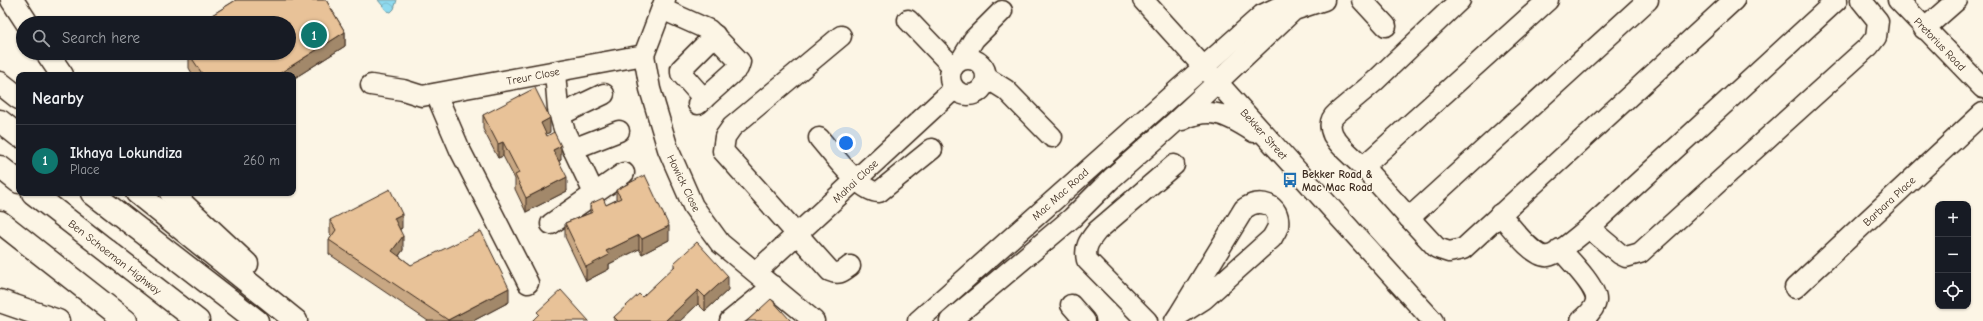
<!DOCTYPE html>
<html lang="en">
<head>
<meta charset="utf-8">
<style>
  body { margin:0; font-family:"Comic Neue",sans-serif; background:#242831; color:#f1f3f6 }
  .controls { position:absolute; right:12px; bottom:12px; display:grid; overflow:hidden; border-radius:8px; box-shadow:0 1px 3px #0004 }
  .controls button { width:36px; height:36px; display:grid; place-items:center; padding:0; border:0; border-bottom:1px solid #363941; background:#171b24; color:#f1f3f6; font:20px sans-serif }
  .you { position:absolute; left:846px; top:143px; width:14px; height:14px; margin:-10px; border:3px solid #fff; border-radius:50%; background:#1a73e8; box-shadow:0 0 0 6px #1a73e833 }
  .badge { display:grid; place-items:center; width:26px; height:26px; border-radius:50%; background:#0f766e; color:#fff; font-size:13px; font-weight:700 }
  .pin { position:absolute; translate:-50% -50%; border:2px solid #fff; box-shadow:0 1px 4px #0006 }
  .list { margin:0; padding:0; list-style:none }
  h2 { display:flex; justify-content:space-between; align-items:center; height:52px; margin:0; padding:0 16px; font-size:17px }
  h2 small { font-size:13px; font-weight:400; color:#9ea1a6 }
  .list li { display:grid; grid-template-columns:26px 1fr auto; gap:12px; align-items:center; box-sizing:border-box; height:72px; padding:0 16px; border-top:1px solid #363941 }
  .list b { display:block; font-size:15px; white-space:nowrap }
  .list p { margin:0; font-size:13px; white-space:nowrap; color:#9ea1a6 }
  .list em { font-size:13px; font-style:normal; color:#9ea1a6 }
  .icon { flex:none; width:22px; height:22px; fill:none; stroke:currentColor; stroke-width:2; stroke-linecap:round; stroke-linejoin:round }
  .map { position:relative; flex:none; width:1983px; height:321px; overflow:hidden }
  .search { position:absolute; background:#171b24; box-shadow:0 1px 3px #0004; left:16px; top:16px; width:280px; height:44px; display:flex; align-items:center; gap:10px; box-sizing:border-box; padding:0 14px; border-radius:22px; color:#9ea1a6; font-size:15px }
  .panel { position:absolute; background:#171b24; box-shadow:0 1px 3px #0004; left:16px; top:72px; width:280px; height:124px; border-radius:8px }
  .map>svg:first-child { display:block }
  .water { fill:url(#water-waves); stroke:#6d949b }
  .lines { fill:none; stroke-linecap:round; stroke-linejoin:round }
  .minor-casing { stroke:#3b2a1e; stroke-width:23 }
  .highway-casing { stroke:#3b2a1e; stroke-width:25 }
  .minor { stroke:#fcf5e5; stroke-width:20 }
  .highway { stroke:#fcf5e5; stroke-width:22 }
  .wall { fill:#c8a783; stroke:#3b2a1e }
  .shaded-wall { fill:#a2886a; stroke:#3b2a1e }
  .building { fill:#e8c298; stroke:#3b2a1e }
  .labels { text-anchor:middle; stroke-width:3; stroke-linejoin:round; paint-order:stroke }
  .street-label { font-size:11px; fill:#3b2a1e; stroke:#fcf5e5 }
  .poi-label { font-size:11px; font-weight:bold; fill:#3b2a1e; stroke:#fcf5e5; text-anchor:start }
</style>
</head>
<body>
<div class="map">
<svg width="1983" height="321" viewBox="0 0 1983 321">
  <defs>
    <pattern id="water-waves" width="16" height="10" patternUnits="userSpaceOnUse"><rect width="16" height="10" fill="#8fdaef"/><path d="M0 5q4-4 8 0t8 0" fill="none" stroke="#7cbbcc"/></pattern>
  </defs>
  <rect width="100%" height="100%" fill="#fcf5e5"/>
  <filter id="ink" filterUnits="userSpaceOnUse"><feTurbulence type="fractalNoise" baseFrequency=".025" numOctaves="2"/><feDisplacementMap in="SourceGraphic" scale="8" xChannelSelector="R" yChannelSelector="G"/><feConvolveMatrix kernelMatrix="1 2 1 2 8 2 1 2 1" color-interpolation-filters="sRGB"/></filter>
  <g filter="url(#ink)">
    <!-- water -->
    <path class="water" d="M 378,0 L 397,0 L 394,9 L 391,12 L 387,11 Z"/>
    <g class="lines">
      <defs>
        <g id="minor">
          <path d="M 665,0 L 644,55 L 650,89 L 668,149 L 693,206 L 720,243 L 814,321"/>
          <path d="M 1143,0 L 1433,321"/>
          <path d="M 1362,0 L 1386,26"/>
          <path d="M 1460,0 L 1374,82 L 1337,113 C 1330,119 1329,126 1333,135 C 1340,148 1354,157 1364,168 C 1389,195 1412,222 1437,248 L 1449,252 L 1463,249 L 1734,0"/>
          <path d="M 1898,0 L 1983,88"/>
          <path d="M 662,9 L 709,30 L 740,62 L 738,68 L 698,104"/>
          <path d="M 908,20 L 953,67"/>
          <path d="M 1924,29 L 1957,0"/>
          <path d="M 841,36 L 732,127 L 725,137 L 723,151 L 830,271 C 839,275 842,272 850,266"/>
          <circle cx="968" cy="77" r="18"/>
          <path d="M 962,59 L 974,39 L 1002,11"/>
          <path d="M 555,72 L 558,109 L 565,132 L 594,193"/>
          <path d="M 987,78 L 1006,90 L 1052,137"/>
          <path d="M 371,85 L 403,90 L 422,96 L 644,55"/>
          <path d="M 436,94 L 460,150 L 528,283"/>
          <path d="M 704,99 L 681,73 L 681,69 L 715,35"/>
          <path d="M 560,115 L 604,94"/>
          <path d="M 1182,120 C 1211,105 1229,116 1254,132"/>
          <path d="M 819,138 C 831,152 861,193 879,192 L 932,149"/>
          <path d="M 573,149 L 619,131"/>
          <path d="M 1363,167 L 1548,0"/>
          <path d="M 1500,214 C 1509,224 1534,259 1548,256 C 1558,255 1579,235 1589,228 L 1837,0"/>
          <path d="M 1409,218 L 1648,0"/>
          <path d="M 551,224 L 624,173"/>
          <path d="M 1589,228 L 1620,254 L 1626,257 L 1640,253 L 1869,46 L 1876,37 L 1878,21 L 1861,0"/>
          <path d="M 1560,249 C 1569,259 1598,289 1596,301 C 1595,308 1587,316 1581,321"/>
          <path d="M 756,272 L 954,89"/>
          <path d="M 1795,288 L 1983,113"/>
          <path d="M 1071,305 L 1085,321"/>
          <path d="M 730,321 L 773,286"/>
          <path d="M 918,321 L 1262,15 L 1279,7 L 1294,10"/>
          <path d="M 950,321 L 1072,218 L 1112,178 L 1174,123 L 1294,10 L 1324,0"/>
          <path d="M 1147,321 L 1087,260 C 1084,247 1089,241 1097,231 L 1174,165"/>
          <path d="M 1175,321 L 1179,315 L 1244,209 C 1259,197 1281,204 1278,226 C 1277,230 1274,234 1272,238 L 1204,299 L 1179,315"/>
        </g>
        <g id="highway">
          <path d="M 12,0 L 27,23"/>
          <path d="M 47,53 L 62,75"/>
          <path d="M 0,83 L 19,98"/>
          <path d="M 0,121 L 19,136"/>
          <path d="M 0,167 L 19,182"/>
          <path d="M 33,193 L 198,321"/>
          <path d="M 92,193 L 257,321"/>
          <path d="M 137,193 L 296,321"/>
          <path d="M 171,193 L 247,264"/>
          <path d="M 0,222 L 126,321"/>
          <path d="M 0,301 L 58,321"/>
        </g>
      </defs>
      <!-- minor casing -->
      <use href="#minor" class="minor-casing"/>
      <!-- highway casing -->
      <use href="#highway" class="highway-casing"/>
      <!-- minor -->
      <use href="#minor" class="minor"/>
      <!-- highway -->
      <use href="#highway" class="highway"/>
    </g>
    <!-- wall -->
    <g class="wall">
      <path d="M 236,0 L 326,0 L 345,32 L 345,46 L 293,79 L 293,75 L 193,75 L 189,68 L 189,54 L 190,53 L 289,53 L 289,23 L 212,23 L 212,15 Z"/>
      <path d="M 483,115 L 550,132 L 546,134 L 561,160 L 559,161 L 567,191 L 526,212 L 515,189 L 515,179 L 503,156 L 498,158 L 483,129 Z"/>
      <path d="M 616,190 L 669,240 L 642,254 L 639,249 L 609,264 L 609,269 L 586,281 L 565,237 L 565,223 L 590,213 L 590,204 L 606,205 L 616,200 Z"/>
      <path d="M 330,220 L 402,228 L 400,229 L 403,250 L 399,256 L 411,265 L 509,302 L 473,321 L 428,321 L 329,254 L 329,240 L 332,236 L 330,234 Z"/>
      <path d="M 674,263 L 728,290 L 705,311 L 698,304 L 680,321 L 614,321 L 614,317 L 642,297 L 674,268 Z"/>
    </g>
    <!-- shaded-wall -->
    <g class="shaded-wall">
      <path d="M 345,32 L 345,46 L 293,79 L 293,75 L 277,75 Z"/>
      <path d="M 550,118 L 550,132 L 541,137 L 541,123 Z"/>
      <path d="M 503,142 L 503,156 L 498,158 L 498,144 Z"/>
      <path d="M 561,146 L 561,160 L 553,164 L 553,150 Z"/>
      <path d="M 567,177 L 567,191 L 526,212 L 526,198 Z"/>
      <path d="M 402,214 L 402,228 L 394,232 L 394,218 Z"/>
      <path d="M 669,226 L 669,240 L 642,254 L 642,239 Z"/>
      <path d="M 639,235 L 639,249 L 609,264 L 609,269 L 586,281 L 586,267 L 606,251 Z"/>
      <path d="M 403,236 L 403,250 L 392,265 L 392,251 Z"/>
      <path d="M 728,276 L 728,290 L 705,311 L 705,297 Z"/>
      <path d="M 509,288 L 509,302 L 473,321 L 448,321 L 448,320 Z"/>
      <path d="M 698,290 L 698,304 L 680,321 L 665,321 Z"/>
    </g>
    <!-- building -->
    <g class="building">
      <path d="M 236,0 L 326,0 L 345,32 L 277,75 L 203,75 L 189,54 L 190,53 L 289,53 L 289,23 L 217,23 L 212,15 Z"/>
      <path d="M 535,88 L 550,118 L 541,123 L 547,136 L 554,132 L 561,146 L 553,150 L 567,177 L 526,198 L 515,175 L 519,173 L 503,142 L 498,144 L 483,115 Z"/>
      <path d="M 645,175 L 669,226 L 642,239 L 639,235 L 606,251 L 609,255 L 586,267 L 565,223 L 593,212 L 590,204 L 603,198 L 606,205 L 621,198 L 616,190 Z"/>
      <path d="M 390,189 L 402,214 L 394,218 L 403,236 L 392,251 L 411,265 L 481,231 L 509,288 L 448,320 L 329,240 L 336,230 L 330,220 Z"/>
      <path d="M 697,242 L 728,276 L 705,297 L 698,290 L 665,321 L 618,321 L 614,317 L 639,294 L 642,297 L 676,265 L 674,263 Z"/>
      <path d="M 561,290 L 589,321 L 532,321 L 539,314 L 537,312 Z"/>
      <path d="M 771,299 L 791,321 L 747,321 Z"/>
    </g>
  </g>
  <!-- icons -->
  <defs>
    <symbol id="bus-bare" viewBox="-9 -9 18 18"><path d="M-5-6H5V4H4V6H2V4H-2V6H-4V4H-5ZM-3.5-4V0h7V-4ZM-3.5 1.2v1.5H-2V1.2ZM2 1.2v1.5H3.5V1.2Z" fill="#1f6fb2" stroke="#fcf5e5" stroke-width="2.5" paint-order="stroke"/></symbol>
  </defs>
  <g fill-rule="evenodd">
    <use href="#bus-bare" x="1279" y="169" width="22" height="22"/>
  </g>
  <g class="labels">
    <!-- street labels -->
    <g class="street-label">
      <text transform="translate(1940 44) rotate(46)" y="4">Pretorius Road</text>
      <text transform="translate(533 76) rotate(-11)" y="4">Treur Close</text>
      <text transform="translate(1264 134) rotate(48)" y="4">Bekker Street</text>
      <text transform="translate(855 181) rotate(-43)" y="4">Mahai Close</text>
      <text transform="translate(684 183) rotate(64)" y="4">Howick Close</text>
      <text transform="translate(1060 194) rotate(-42)" y="4">Mac Mac Road</text>
      <text transform="translate(1889 201) rotate(-43)" y="4">Barbara Place</text>
      <text transform="translate(115 257) rotate(38)" y="4">Ben Schoeman Highway</text>
    </g>
    <!-- poi labels -->
    <g class="poi-label">
      <text x="1302" y="178">Bekker Road &amp;<tspan x="1302" dy="13">Mac Mac Road</tspan></text>
    </g>
  </g>
</svg>
<div class="controls">
<button>+</button>
<button>−</button>
<button><svg class="icon" aria-label="locate" viewBox="0 0 24 24"><circle cx="12" cy="12" r="6"/><path d="M12 2v4M12 18v4M2 12h4M18 12h4"/></svg></button>
</div>
<div class="you"></div>
<div class="pin badge" style="left:314px;top:35px">1</div>
<div class="search"><svg class="icon" aria-label="search" viewBox="0 0 24 24"><circle cx="10" cy="10" r="6"/><path d="M15 15l6 6"/></svg>Search here</div>
<section class="panel">
<h2>Nearby<small></small></h2>
<ul class="list">
<li><span class="badge">1</span><div><b>Ikhaya Lokundiza</b><p>Place</p></div><em>260 m</em></li>
</ul>
</section>
</div>
</body>
</html>
